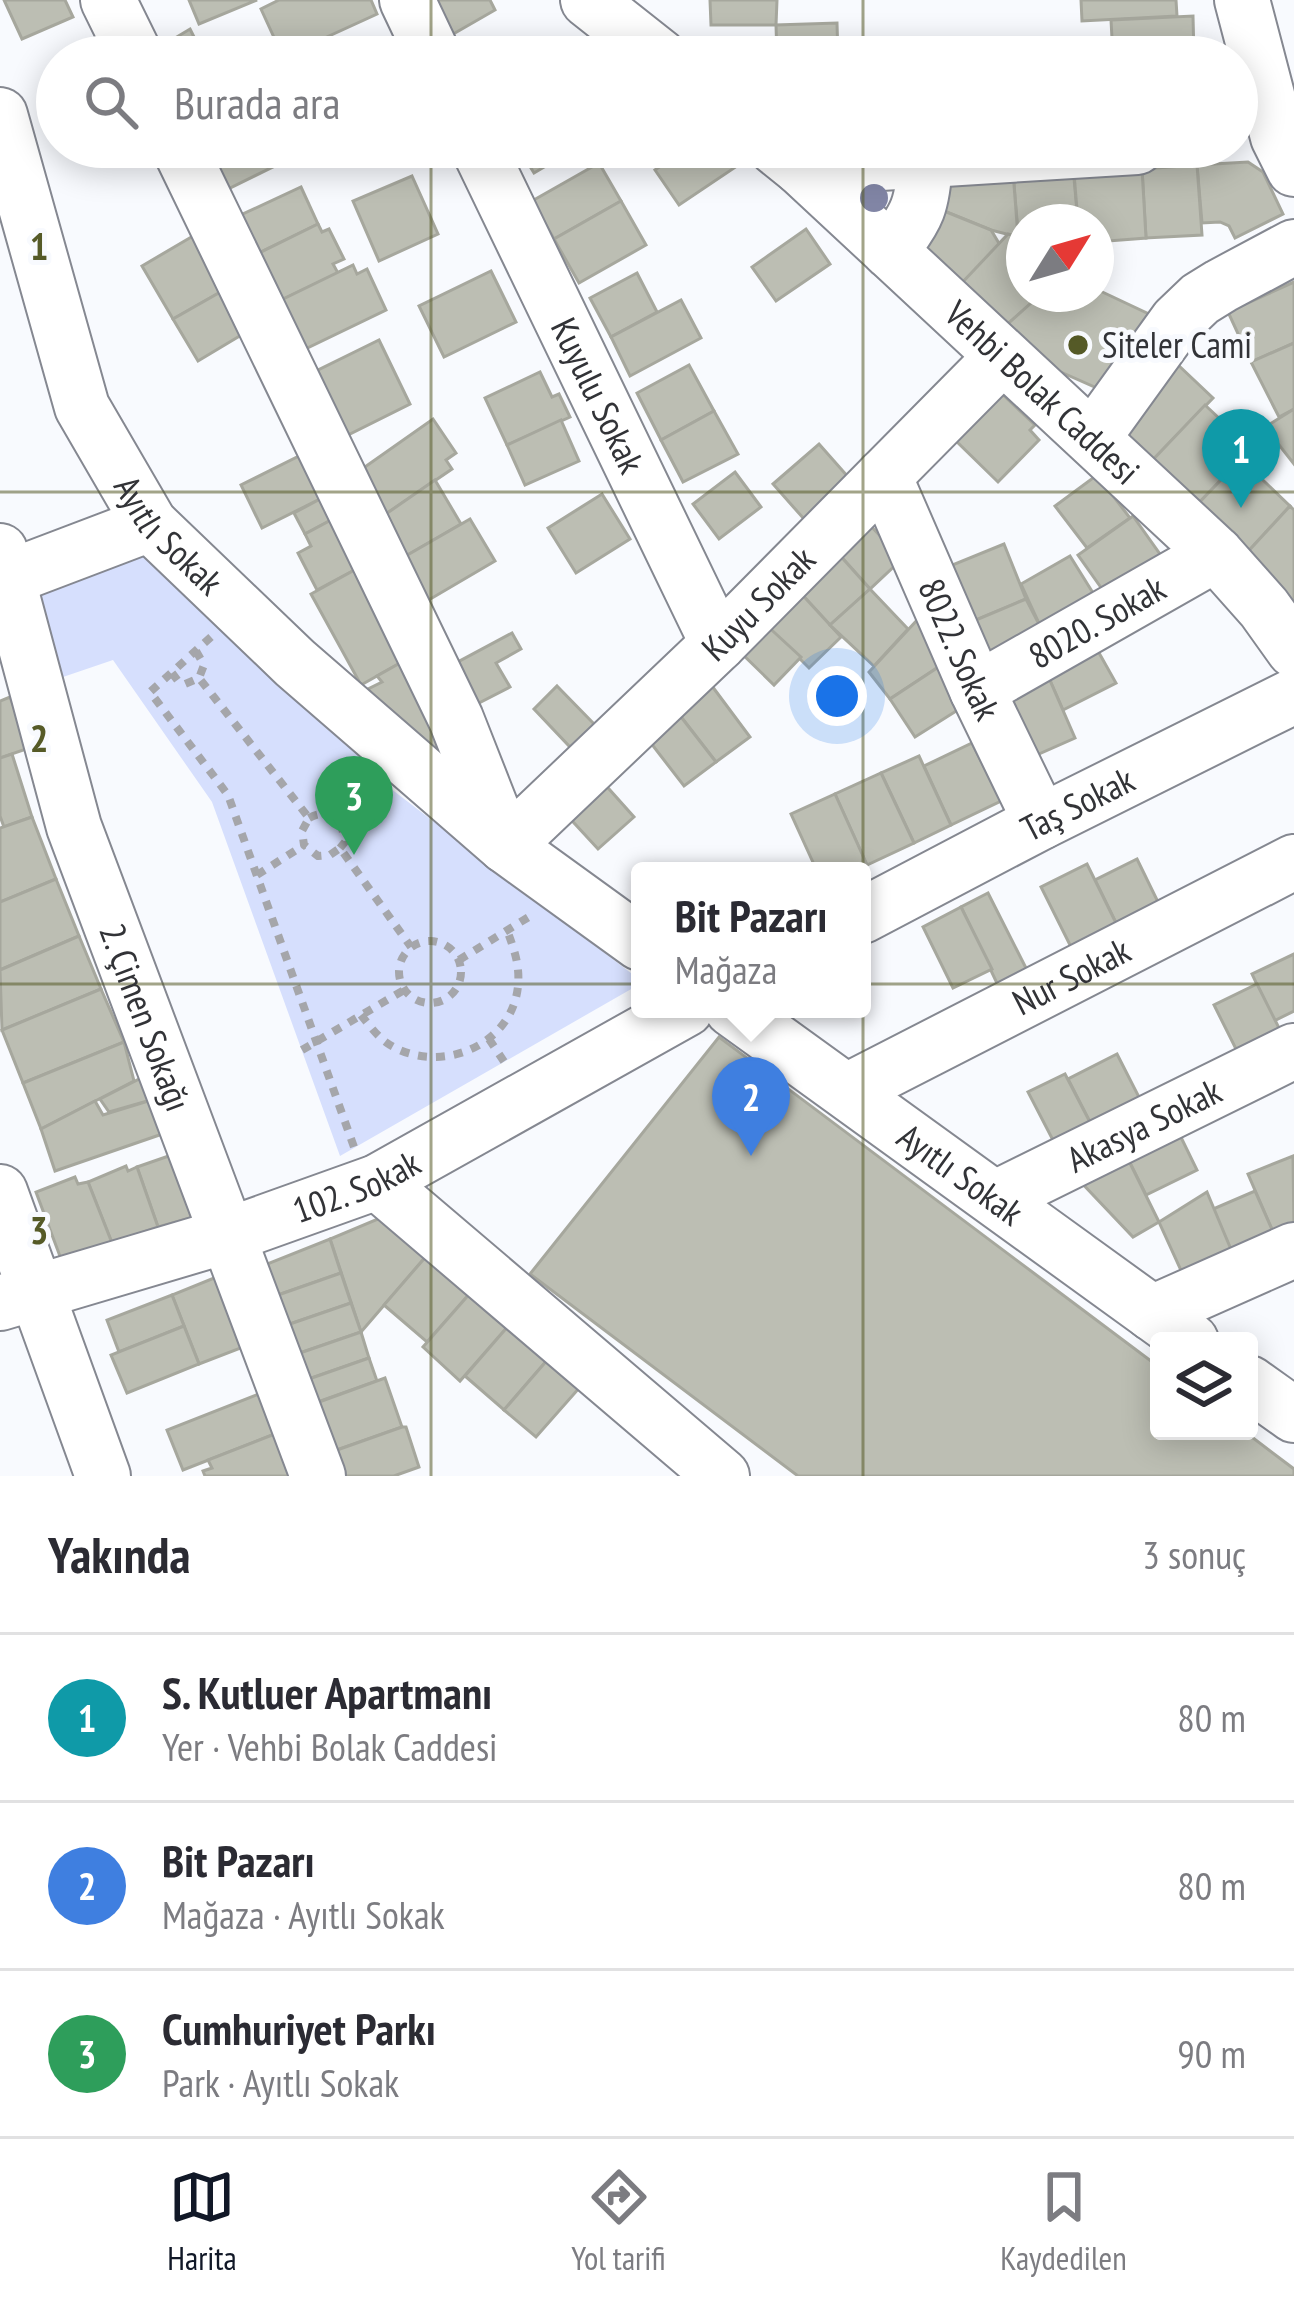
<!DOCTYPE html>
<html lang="tr">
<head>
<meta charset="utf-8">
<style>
  body { margin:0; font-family:"PT Sans Narrow",sans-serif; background:#f7f7f7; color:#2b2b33 }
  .controls { position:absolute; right:36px; bottom:36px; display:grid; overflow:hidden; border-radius:12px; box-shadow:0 6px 30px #0003 }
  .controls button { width:108px; height:108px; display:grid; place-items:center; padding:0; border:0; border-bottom:3px solid #e1e1e2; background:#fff; color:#2b2b33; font:60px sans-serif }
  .compass { position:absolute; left:1006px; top:204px; width:108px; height:108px; border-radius:50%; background:#fff; box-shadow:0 6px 30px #0003; rotate:53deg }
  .you { position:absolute; left:837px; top:696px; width:42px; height:42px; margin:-30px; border:9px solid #fff; border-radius:50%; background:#1a73e8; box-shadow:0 0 0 18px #1a73e833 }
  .badge { display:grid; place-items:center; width:78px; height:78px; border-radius:50%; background:#111827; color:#fff; font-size:39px; font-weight:700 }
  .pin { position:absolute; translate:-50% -99px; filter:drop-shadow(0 3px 6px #0008) }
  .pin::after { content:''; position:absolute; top:63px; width:42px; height:36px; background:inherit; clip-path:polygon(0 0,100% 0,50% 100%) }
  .popup { position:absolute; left:631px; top:862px; width:240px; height:156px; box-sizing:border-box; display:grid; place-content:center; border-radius:12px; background:#fff; filter:drop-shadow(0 3px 9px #0005); font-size:39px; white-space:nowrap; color:#7c7c81 }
  .popup b { font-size:45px; color:#2b2b33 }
  .popup::after { content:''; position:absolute; left:50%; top:100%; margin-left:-24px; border:24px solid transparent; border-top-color:#fff }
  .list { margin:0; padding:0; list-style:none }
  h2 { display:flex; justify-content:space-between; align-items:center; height:156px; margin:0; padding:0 48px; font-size:51px }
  h2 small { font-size:39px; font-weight:400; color:#7c7c81 }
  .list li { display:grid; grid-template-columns:78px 1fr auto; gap:36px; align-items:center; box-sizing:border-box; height:168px; padding:0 48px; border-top:3px solid #e1e1e2 }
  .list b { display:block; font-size:45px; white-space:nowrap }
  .list p { margin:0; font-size:39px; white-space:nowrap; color:#7c7c81 }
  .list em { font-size:39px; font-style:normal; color:#7c7c81 }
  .icon { flex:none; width:66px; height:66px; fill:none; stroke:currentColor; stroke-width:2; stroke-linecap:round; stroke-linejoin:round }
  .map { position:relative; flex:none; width:1294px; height:1476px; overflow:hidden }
  .search { position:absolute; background:#fff; box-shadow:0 6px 30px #0003; left:36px; right:36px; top:36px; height:132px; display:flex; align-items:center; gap:30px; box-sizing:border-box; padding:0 42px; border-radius:66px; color:#7c7c81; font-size:45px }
  .sheet { height:660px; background:#fff }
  nav { display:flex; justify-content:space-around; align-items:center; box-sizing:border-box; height:168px; border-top:3px solid #e1e1e2; background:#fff; font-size:33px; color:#7c7c81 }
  nav a { display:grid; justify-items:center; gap:6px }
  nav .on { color:#111827 }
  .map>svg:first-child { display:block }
  .green { fill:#d6dffd }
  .building { fill:#bcbeb3; stroke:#a6a79d; stroke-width:3 }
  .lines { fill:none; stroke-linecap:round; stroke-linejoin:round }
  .minor-casing { stroke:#858891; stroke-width:58 }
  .path { stroke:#a5a6aa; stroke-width:8; stroke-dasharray:9 9; stroke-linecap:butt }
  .minor { stroke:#fff; stroke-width:54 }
  .tree { fill:#8185a5 }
  .grid { fill:none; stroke:#555a27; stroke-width:3; stroke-opacity:0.55 }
  .poi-dot { fill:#555a27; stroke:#f8fafe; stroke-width:4.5 }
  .labels { text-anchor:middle; stroke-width:10; stroke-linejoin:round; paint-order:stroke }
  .poi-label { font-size:36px; fill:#323337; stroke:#f8fafe; text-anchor:start }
  .street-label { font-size:36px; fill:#323337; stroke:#f8fafe }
  .grid-label { font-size:39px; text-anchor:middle; font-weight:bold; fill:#555a27; stroke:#f8fafe; stroke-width:10; stroke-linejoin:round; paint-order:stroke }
</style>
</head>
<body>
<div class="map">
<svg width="1294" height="1476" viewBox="0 0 1294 1476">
  <rect width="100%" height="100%" fill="#f8fafe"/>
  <!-- green -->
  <path class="green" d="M 162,544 L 210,586 L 386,785 L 640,980 L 640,984 L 340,1156 L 212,802 L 113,660 L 63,677 L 32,587 Z"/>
  <!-- building -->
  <g class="building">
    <path d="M 4,0 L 65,0 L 73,17 L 22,39 Z"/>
    <path d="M 189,0 L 257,0 L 199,24 Z"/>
    <path d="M 279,0 L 371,0 L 377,14 L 283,57 L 261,9 Z"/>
    <path d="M 426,0 L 490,0 L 495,10 L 448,37 Z"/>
    <path d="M 710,0 L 777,0 L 776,25 L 711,25 Z"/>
    <path d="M 1081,0 L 1176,0 L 1177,16 L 1082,21 Z"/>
    <path d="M 1193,16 L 1194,57 L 1113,57 L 1111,20 Z"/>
    <path d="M 837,23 L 838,57 L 777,57 L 776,25 Z"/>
    <path d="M 190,29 L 204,57 L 152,57 L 150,53 Z"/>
    <path d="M 1085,45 L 1086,57 L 1016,57 L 1015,50 Z"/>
    <path d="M 216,147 L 290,147 L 295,156 L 218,194 L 199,155 Z"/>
    <path d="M 518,147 L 578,147 L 534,173 Z"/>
    <path d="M 688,147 L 732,147 L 743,162 L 679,205 L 655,170 Z"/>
    <path d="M 1248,162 L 1263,172 L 1283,214 L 1235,238 L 1229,226 L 1220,222 L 1202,223 L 1197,165 Z"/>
    <path d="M 599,163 L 621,201 L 554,239 L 532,201 Z"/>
    <path d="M 1197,165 L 1202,235 L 1146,238 L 1142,169 Z"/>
    <path d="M 1073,167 L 1078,222 L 1024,222 L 1024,244 L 1019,244 L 1013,172 Z"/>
    <path d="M 1142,169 L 1146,238 L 1096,242 L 1096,222 L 1078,222 L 1074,173 Z"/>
    <path d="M 1013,172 L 1018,237 L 991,230 L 944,211 L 944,176 Z"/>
    <path d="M 412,176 L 438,234 L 379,261 L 353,201 Z"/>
    <path d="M 301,187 L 318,224 L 251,257 L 232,219 Z"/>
    <path d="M 621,201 L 646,245 L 579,283 L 554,239 Z"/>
    <path d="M 944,211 L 991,230 L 1000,245 L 959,286 L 917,244 Z"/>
    <path d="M 318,224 L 322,232 L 329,229 L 344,259 L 333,264 L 338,273 L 273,304 L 251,257 Z"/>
    <path d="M 806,229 L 830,264 L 776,301 L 752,267 Z"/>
    <path d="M 1008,234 L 1018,237 L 1019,244 L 1024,249 L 1024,294 L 1042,294 L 1002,329 L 959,286 Z"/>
    <path d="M 193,236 L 224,290 L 173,319 L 142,266 Z"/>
    <path d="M 353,265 L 357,274 L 367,269 L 386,310 L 297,353 L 273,304 Z"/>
    <path d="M 491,271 L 516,322 L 444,357 L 419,306 Z"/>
    <path d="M 637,273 L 657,312 L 611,337 L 590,298 Z"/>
    <path d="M 1294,282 L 1294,343 L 1251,362 L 1228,312 Z"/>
    <path d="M 1096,289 L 1151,315 L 1115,396 L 1036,361 L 1002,329 L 1040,295 L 1058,308 L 1067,294 L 1096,294 Z"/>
    <path d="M 224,290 L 248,331 L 198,361 L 173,319 Z"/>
    <path d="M 681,300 L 701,338 L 630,376 L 611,337 Z"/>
    <path d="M 379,340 L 410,404 L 340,439 L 308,375 Z"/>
    <path d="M 1294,343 L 1294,409 L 1279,417 L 1251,362 Z"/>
    <path d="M 1176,363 L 1213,398 L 1147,466 L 1112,433 Z"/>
    <path d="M 689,365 L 714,411 L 661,440 L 637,393 Z"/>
    <path d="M 540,372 L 552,397 L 559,394 L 570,417 L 507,445 L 485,398 Z"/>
    <path d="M 1000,392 L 1035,425 L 1030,430 L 1039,440 L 998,482 L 954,439 Z"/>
    <path d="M 1205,405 L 1222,421 L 1211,432 L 1241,459 L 1193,509 L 1147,466 Z"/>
    <path d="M 1294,409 L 1294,464 L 1265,427 Z"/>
    <path d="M 714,411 L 738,454 L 683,482 L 661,440 Z"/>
    <path d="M 433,419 L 456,453 L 446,460 L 452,469 L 383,516 L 362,469 Z"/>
    <path d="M 561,420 L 579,461 L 525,485 L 507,445 Z"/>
    <path d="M 819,444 L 850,479 L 804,519 L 773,484 Z"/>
    <path d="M 301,455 L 322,498 L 262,528 L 241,485 Z"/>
    <path d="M 1241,459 L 1290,506 L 1243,557 L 1193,509 Z"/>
    <path d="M 735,472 L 761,507 L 719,539 L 693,504 Z"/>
    <path d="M 1097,475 L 1130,518 L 1087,548 L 1055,506 Z"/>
    <path d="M 435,480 L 461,524 L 404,557 L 383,516 Z"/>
    <path d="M 602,494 L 630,539 L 576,573 L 548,528 Z"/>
    <path d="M 322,498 L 333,519 L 305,534 L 294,513 Z"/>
    <path d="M 1290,506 L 1294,510 L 1294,603 L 1291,606 L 1243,557 Z"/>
    <path d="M 1133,516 L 1162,557 L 1107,596 L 1078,555 Z"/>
    <path d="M 333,519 L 360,567 L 317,590 L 298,553 L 311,546 L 305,534 Z"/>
    <path d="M 470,519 L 495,561 L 427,601 L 404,557 Z"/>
    <path d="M 867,522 L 902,559 L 870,589 L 836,551 Z"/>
    <path d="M 1004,544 L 1026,599 L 964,625 L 940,570 Z"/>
    <path d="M 836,551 L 870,589 L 830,625 L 796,588 Z"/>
    <path d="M 1070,556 L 1098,601 L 1043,632 L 1021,584 Z"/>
    <path d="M 360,567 L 409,658 L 361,685 L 311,594 Z"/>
    <path d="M 796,588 L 841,637 L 809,668 L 763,622 Z"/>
    <path d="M 870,589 L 908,629 L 874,666 L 830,625 Z"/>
    <path d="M 1026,599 L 1043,632 L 980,664 L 964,625 Z"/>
    <path d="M 919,618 L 940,666 L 890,699 L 869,672 Z"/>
    <path d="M 763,622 L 801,657 L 774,685 L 737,649 Z"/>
    <path d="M 512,633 L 521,649 L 496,663 L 510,687 L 477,704 L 456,663 Z"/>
    <path d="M 1094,644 L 1116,683 L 1063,710 L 1045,669 Z"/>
    <path d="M 409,658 L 450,737 L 424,756 L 368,689 L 382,682 L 377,676 Z"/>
    <path d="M 940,666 L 961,708 L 915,737 L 890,699 Z"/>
    <path d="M 1045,669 L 1075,738 L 1032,757 L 1002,688 Z"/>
    <path d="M 557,686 L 595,725 L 571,748 L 534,709 Z"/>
    <path d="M 712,686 L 750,737 L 716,762 L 678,713 Z"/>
    <path d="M 10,697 L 29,748 L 0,758 L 0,701 Z"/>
    <path d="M 678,713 L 716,762 L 684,786 L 647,738 Z"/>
    <path d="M 972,743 L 1001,801 L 951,825 L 924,766 Z"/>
    <path d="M 12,754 L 32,817 L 4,827 L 0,816 L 0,758 Z"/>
    <path d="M 919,756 L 951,825 L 914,843 L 881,773 Z"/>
    <path d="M 881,773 L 914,843 L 867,865 L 835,794 Z"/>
    <path d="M 601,780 L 634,817 L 598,849 L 564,812 Z"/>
    <path d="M 835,794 L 867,865 L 853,871 L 817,871 L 791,814 Z"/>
    <path d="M 32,817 L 56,879 L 0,902 L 0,828 Z"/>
    <path d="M 1137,859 L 1160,906 L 1118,927 L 1095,880 Z"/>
    <path d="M 1087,864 L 1118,927 L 1072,949 L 1041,887 Z"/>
    <path d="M 56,879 L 79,936 L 0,970 L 0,902 Z"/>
    <path d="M 988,893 L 1031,978 L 1002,994 L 961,907 Z"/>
    <path d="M 961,907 L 992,969 L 953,988 L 923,927 Z"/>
    <path d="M 79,936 L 101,989 L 2,1030 L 0,970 Z"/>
    <path d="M 1294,954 L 1294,1011 L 1274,1021 L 1252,974 Z"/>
    <path d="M 1257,984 L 1282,1034 L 1239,1055 L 1214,1005 Z"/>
    <path d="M 101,989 L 124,1042 L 23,1083 L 2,1030 Z"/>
    <path d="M 719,1037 L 1159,1367 L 1159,1431 L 1244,1431 L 1294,1469 L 1294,1476 L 798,1476 L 530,1274 Z"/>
    <path d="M 124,1042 L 134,1081 L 41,1129 L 23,1083 Z"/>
    <path d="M 1117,1054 L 1142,1103 L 1093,1128 L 1068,1079 Z"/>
    <path d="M 151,1073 L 158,1098 L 109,1112 L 100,1099 Z"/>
    <path d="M 1065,1074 L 1093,1128 L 1056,1146 L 1028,1092 Z"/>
    <path d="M 158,1098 L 171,1131 L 55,1171 L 41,1129 L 95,1101 L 103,1115 Z"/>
    <path d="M 1175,1125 L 1197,1170 L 1146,1195 L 1124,1151 Z"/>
    <path d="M 186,1150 L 208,1213 L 158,1227 L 137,1167 Z"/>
    <path d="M 1124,1151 L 1159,1222 L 1133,1237 L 1075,1176 Z"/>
    <path d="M 1293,1156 L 1294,1233 L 1277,1241 L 1248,1174 Z"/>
    <path d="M 126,1166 L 128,1171 L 137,1167 L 158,1227 L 112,1243 L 88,1182 Z"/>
    <path d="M 75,1177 L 78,1184 L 88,1182 L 112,1243 L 61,1259 L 36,1192 Z"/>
    <path d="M 1255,1191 L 1277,1241 L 1235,1259 L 1213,1209 Z"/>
    <path d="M 1207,1192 L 1235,1259 L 1184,1277 L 1159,1222 Z"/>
    <path d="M 385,1216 L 429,1253 L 361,1332 L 330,1239 Z"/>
    <path d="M 330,1239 L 341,1273 L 278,1295 L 267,1264 Z"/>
    <path d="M 429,1253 L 472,1291 L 427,1342 L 384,1305 Z"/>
    <path d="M 341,1273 L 351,1303 L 287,1325 L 278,1295 Z"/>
    <path d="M 219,1276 L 246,1346 L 199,1364 L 172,1295 Z"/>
    <path d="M 472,1291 L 510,1324 L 460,1381 L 423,1347 Z"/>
    <path d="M 172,1295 L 184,1326 L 119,1352 L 107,1320 Z"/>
    <path d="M 351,1303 L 361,1332 L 297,1354 L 287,1325 Z"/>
    <path d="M 510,1324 L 549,1358 L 504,1410 L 465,1376 Z"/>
    <path d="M 184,1326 L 199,1364 L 127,1393 L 111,1355 Z"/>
    <path d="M 361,1332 L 369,1358 L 306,1380 L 297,1354 Z"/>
    <path d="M 369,1358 L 377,1381 L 315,1403 L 306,1380 Z"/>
    <path d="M 549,1358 L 581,1386 L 536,1437 L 504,1410 Z"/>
    <path d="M 385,1378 L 402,1427 L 337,1450 L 319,1402 Z"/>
    <path d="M 269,1390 L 285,1430 L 183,1470 L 167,1430 Z"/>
    <path d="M 402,1427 L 406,1427 L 419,1467 L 394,1476 L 346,1476 L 337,1450 Z"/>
    <path d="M 285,1430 L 301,1471 L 289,1476 L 205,1476 L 203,1471 L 212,1468 L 208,1460 Z"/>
  </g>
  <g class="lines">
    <defs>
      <g id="minor">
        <path d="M 108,0 L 136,57"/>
        <path d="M 407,0 L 434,57"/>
        <path d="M 588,0 L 660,57"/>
        <path d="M 1242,0 L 1278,137 L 1294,169"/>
        <path id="s1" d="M 0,115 L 82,407 L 150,524 L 295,663 L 506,846 L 640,943"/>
        <path id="s2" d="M 179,147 L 456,719 L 506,846 L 718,644 L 1002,357"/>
        <path id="s3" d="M 478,147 L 718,644"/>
        <path id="s4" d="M 775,147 L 801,168 L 1216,554 L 1264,608 L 1294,650"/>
        <path d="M 801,168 L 1137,147"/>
        <path d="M 890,251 C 918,217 923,204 925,160"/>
        <path d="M 1099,429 L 1177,321 L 1200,299 L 1221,286 L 1294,247"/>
        <path id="s5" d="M 884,476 L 977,690 L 1041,822"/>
        <path id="s6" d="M 0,551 L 74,827 L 318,1476"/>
        <path d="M 0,581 L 150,524"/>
        <path id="s7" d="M 977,690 L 1216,554"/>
        <path id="s8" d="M 862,916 L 1041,822 L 1294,696"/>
        <path id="s9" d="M 732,1009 L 1191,1341"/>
        <path id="s10" d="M 847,1091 L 1294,862"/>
        <path d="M 377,1182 L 722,1476"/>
        <path d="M 0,1192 L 103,1476"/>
        <path id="s11" d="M 996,1198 L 1294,1051"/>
        <path id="s12" d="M 0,1303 L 229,1235 L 377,1182 L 686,1009"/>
        <path d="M 1152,1313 L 1294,1250"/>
        <path d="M 1249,1383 L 1294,1415"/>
      </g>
    </defs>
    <!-- minor casing -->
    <use href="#minor" class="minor-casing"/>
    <!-- path -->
    <g class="path">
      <path d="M 211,637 L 150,692 L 228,795 L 354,1147"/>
      <path d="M 196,651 L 204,665 L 199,678"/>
      <path d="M 172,673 L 178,681 L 185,684 L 199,678 L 309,818 L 302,831 L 304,845 L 318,856 L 330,855 L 340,848 L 411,947"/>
      <path d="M 309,818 C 321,811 332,813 341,823 L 385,796"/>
      <path d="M 340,848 L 345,842 L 341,823"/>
      <path d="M 257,875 L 304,845"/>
      <circle cx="430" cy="972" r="31"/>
      <path d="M 459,960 L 532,915"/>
      <path d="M 361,1015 C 369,1025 377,1036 387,1043 C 436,1076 512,1048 518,986 C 520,965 514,949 507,930"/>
      <path d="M 489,1039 L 505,1063"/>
      <path d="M 302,1050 L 404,990"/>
    </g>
    <!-- minor -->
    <use href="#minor" class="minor"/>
  </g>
  <!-- trees -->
  <circle class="tree" cx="874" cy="198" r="14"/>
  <!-- grid -->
  <path class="grid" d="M 431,0 L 431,57M 863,0 L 863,57M 431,147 L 431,1476M 863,147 L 863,1476M 0,492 L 1294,492M 0,984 L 1294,984"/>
  <!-- markers -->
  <circle class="poi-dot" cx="1078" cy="345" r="12"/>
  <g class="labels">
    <!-- poi labels -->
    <g class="poi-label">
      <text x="1102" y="358">Siteler Cami</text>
    </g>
    <!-- street labels -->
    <g class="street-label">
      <text dy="13" stroke="none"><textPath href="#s4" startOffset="363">Vehbi Bolak Caddesi</textPath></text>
      <text dy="13" stroke="none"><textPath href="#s3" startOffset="276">Kuyulu Sokak</textPath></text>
      <text dy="13" stroke="none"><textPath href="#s1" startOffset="459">Ayıtlı Sokak</textPath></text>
      <text dy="13" stroke="none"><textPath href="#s2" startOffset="1122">Kuyu Sokak</textPath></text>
      <text dy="13" stroke="none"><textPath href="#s7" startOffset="138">8020. Sokak</textPath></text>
      <text dy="13" stroke="none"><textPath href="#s5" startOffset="189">8022. Sokak</textPath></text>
      <text dy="13" stroke="none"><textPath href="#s8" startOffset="243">Taş Sokak</textPath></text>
      <text dy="13" stroke="none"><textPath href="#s10" startOffset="252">Nur Sokak</textPath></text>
      <text dy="13" stroke="none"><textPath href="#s6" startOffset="489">2. Çimen Sokağı</textPath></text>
      <text dy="13" stroke="none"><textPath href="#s11" startOffset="165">Akasya Sokak</textPath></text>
      <text dy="13" stroke="none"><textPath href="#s9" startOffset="282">Ayıtlı Sokak</textPath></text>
      <text dy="13" stroke="none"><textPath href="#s12" startOffset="375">102. Sokak</textPath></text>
    </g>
  </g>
  <g class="grid-label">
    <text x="39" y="260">1</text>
    <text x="39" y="752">2</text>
    <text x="39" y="1244">3</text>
  </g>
</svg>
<div class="controls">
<button><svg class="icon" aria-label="layers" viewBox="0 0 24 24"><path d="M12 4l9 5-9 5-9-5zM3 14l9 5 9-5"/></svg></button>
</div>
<svg class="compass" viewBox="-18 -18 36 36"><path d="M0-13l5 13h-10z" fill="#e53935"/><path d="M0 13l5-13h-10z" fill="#7c7c81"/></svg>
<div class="you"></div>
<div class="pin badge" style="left:1241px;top:508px;background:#0f9aa8">1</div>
<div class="pin badge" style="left:751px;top:1156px;background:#3f7fe0">2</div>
<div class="popup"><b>Bit Pazarı</b>Mağaza</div>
<div class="pin badge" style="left:354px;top:855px;background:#2e9e5b">3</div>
<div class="search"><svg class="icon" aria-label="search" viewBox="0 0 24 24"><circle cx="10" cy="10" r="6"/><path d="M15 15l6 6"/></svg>Burada ara</div>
</div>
<section class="sheet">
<h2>Yakında<small>3 sonuç</small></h2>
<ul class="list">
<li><span class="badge" style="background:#0f9aa8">1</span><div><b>S. Kutluer Apartmanı</b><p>Yer · Vehbi Bolak Caddesi</p></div><em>80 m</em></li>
<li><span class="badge" style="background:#3f7fe0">2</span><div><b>Bit Pazarı</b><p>Mağaza · Ayıtlı Sokak</p></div><em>80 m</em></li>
<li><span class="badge" style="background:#2e9e5b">3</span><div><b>Cumhuriyet Parkı</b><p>Park · Ayıtlı Sokak</p></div><em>90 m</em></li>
</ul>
</section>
<nav>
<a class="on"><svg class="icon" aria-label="map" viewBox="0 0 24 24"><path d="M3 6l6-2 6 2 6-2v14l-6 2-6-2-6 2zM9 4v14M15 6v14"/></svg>Harita</a>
<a><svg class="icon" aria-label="directions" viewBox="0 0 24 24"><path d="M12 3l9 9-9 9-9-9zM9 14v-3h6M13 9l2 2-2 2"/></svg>Yol tarifi</a>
<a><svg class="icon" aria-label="saved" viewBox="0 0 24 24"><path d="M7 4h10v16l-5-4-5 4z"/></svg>Kaydedilen</a>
</nav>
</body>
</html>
